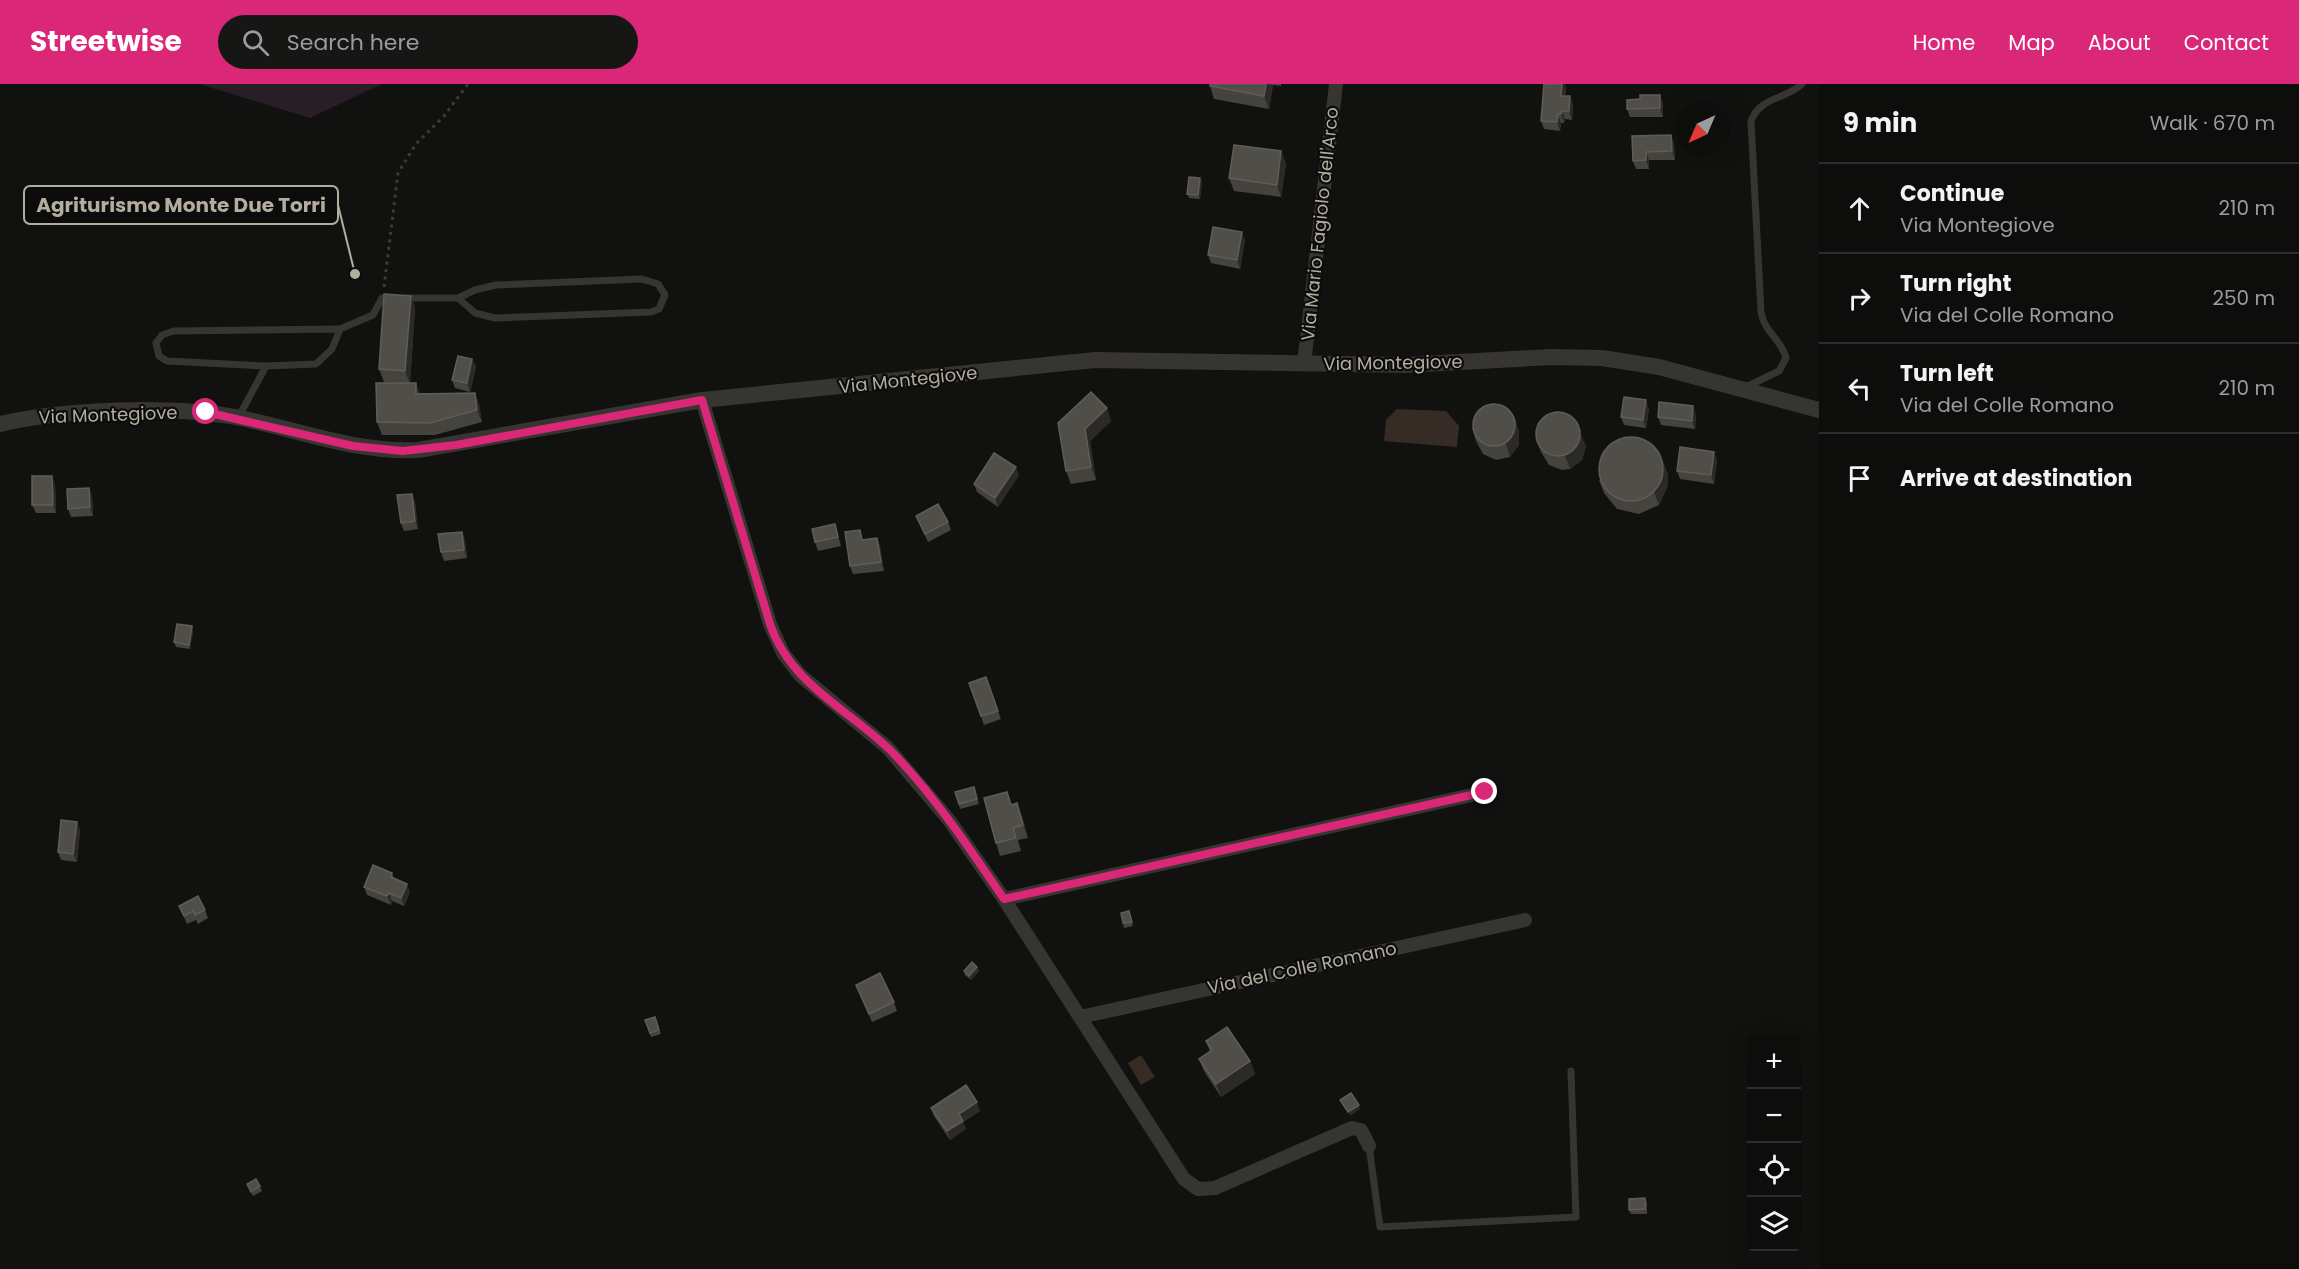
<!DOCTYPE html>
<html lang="en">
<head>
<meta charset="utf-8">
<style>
  body { margin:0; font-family:Poppins,sans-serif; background:#161615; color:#f1f3f6 }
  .controls { position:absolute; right:18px; bottom:18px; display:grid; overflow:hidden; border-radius:6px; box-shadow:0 6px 24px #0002 }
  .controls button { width:54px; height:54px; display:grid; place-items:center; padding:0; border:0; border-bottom:2px solid #2d2d2d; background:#0d0d0c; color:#f1f3f6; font:30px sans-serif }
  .compass { position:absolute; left:1675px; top:18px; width:54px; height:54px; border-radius:50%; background:#0d0d0c; box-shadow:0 6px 24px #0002; rotate:224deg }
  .stop { position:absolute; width:18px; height:18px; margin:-14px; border:4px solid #db2777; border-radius:50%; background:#fff }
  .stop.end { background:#db2777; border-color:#fff; box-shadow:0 2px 6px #0008 }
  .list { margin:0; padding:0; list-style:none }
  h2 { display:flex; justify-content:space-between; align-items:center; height:78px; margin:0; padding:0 24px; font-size:26px }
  h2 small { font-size:20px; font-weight:400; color:#9a9c9d }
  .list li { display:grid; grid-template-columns:39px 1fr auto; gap:18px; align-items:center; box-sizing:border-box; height:90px; padding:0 24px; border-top:2px solid #2d2d2d }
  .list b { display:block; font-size:22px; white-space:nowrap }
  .list p { margin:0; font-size:20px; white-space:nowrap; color:#9a9c9d }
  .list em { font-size:20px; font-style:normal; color:#9a9c9d }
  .icon { flex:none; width:33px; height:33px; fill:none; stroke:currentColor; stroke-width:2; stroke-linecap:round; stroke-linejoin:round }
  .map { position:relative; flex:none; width:1819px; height:1185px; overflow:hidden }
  header { display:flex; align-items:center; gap:36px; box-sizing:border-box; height:84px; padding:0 30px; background:#db2777; color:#fff }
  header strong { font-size:28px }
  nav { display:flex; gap:33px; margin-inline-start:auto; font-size:21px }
  .search { width:420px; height:54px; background:#161615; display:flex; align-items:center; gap:15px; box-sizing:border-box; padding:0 21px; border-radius:33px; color:#9a9c9d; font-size:22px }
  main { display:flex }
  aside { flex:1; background:#0d0d0c }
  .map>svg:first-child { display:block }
  .green { fill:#271e26 }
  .water { fill:#362c25 }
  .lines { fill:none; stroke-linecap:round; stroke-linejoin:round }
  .path { stroke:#3e3b36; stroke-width:3; stroke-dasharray:3 4.5; stroke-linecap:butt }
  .service { stroke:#373530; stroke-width:7 }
  .minor { stroke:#373530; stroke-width:14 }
  .tertiary { stroke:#373530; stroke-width:16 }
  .wall { fill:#44433e }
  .shaded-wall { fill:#2b2a27 }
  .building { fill:#504e49; stroke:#605d56; stroke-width:1.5 }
  .route { stroke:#db2777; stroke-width:8 }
  .labels { text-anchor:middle; stroke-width:4.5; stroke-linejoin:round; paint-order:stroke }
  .street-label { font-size:18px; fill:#b3ada0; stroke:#0c0c0b }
  .leader { fill:none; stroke:#b3ada0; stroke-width:2 }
  .callout-dot { fill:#b3ada0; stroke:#0c0c0b; stroke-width:2 }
  .callout { fill:#0c0c0b; stroke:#b3ada0; stroke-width:2 }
  .callout-label { font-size:20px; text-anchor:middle; font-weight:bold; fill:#b3ada0 }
</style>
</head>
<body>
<header>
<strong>Streetwise</strong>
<div class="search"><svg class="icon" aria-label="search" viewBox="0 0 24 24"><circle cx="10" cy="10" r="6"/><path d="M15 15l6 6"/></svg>Search here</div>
<nav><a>Home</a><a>Map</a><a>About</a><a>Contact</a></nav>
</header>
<main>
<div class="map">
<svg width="1819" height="1185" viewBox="0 0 1819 1185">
  <rect width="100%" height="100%" fill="#111110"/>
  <!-- green -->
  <path class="green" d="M 199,0 L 382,0 L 310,34 Z"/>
  <!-- water -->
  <g class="water">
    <path d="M 1397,325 L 1446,327 L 1459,342 L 1457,363 L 1384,357 L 1386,336 Z"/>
    <path d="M 1141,971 L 1155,993 L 1141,1001 L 1128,979 Z"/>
  </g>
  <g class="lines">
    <!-- path -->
    <path class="path" d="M 384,203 L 398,89 L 416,60 L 444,32 L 468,0"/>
    <!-- service -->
    <g class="service">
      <path d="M 405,214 L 458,214 L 475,206 L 496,201 L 642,195 L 658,200 L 665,211 L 659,225 L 651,228 L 495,234 L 475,229 L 458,214"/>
      <path d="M 340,245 L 373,231 L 382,214 L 393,214"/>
      <path d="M 1746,303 L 1779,287 L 1786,274 C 1782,256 1764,248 1761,228 L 1751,37 C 1761,12 1785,16 1802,0"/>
      <path d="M 238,334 L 266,282 L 316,280 L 332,265 L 340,245 L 174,247 L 162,251 L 156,259 L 159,272 L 167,277 L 266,282"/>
      <path d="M 1369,1062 L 1380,1143 L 1576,1133 L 1571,987"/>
    </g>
    <!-- minor -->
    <g class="minor">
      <path d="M 1304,280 L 1336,0"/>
      <path d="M 702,316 L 770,540 L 783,569 L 800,591 L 888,664 L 949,736 L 1004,815 L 1184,1095 L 1198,1105 L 1215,1104 L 1352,1044 L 1361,1046 L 1369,1062"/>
      <path d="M 1004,815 L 1485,708"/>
      <path d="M 1080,933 L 1525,836"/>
    </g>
    <!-- tertiary -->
    <path class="tertiary" d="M 0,340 C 64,325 170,321 235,333 C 297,345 355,369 418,366 L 702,316 L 1095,276 L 1405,281 L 1551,273 L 1602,274 L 1659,283 L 1819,326"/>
  </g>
  <!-- wall -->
  <g class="wall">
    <path d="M 1210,0 L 1281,0 L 1281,2 L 1273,1 L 1269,25 L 1214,15 L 1210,2 Z"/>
    <path d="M 1544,0 L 1564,0 L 1566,4 L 1565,12 L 1570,12 L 1573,21 L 1572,36 L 1565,35 L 1564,39 L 1561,39 L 1560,47 L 1544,45 L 1541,37 Z"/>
    <path d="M 1663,19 L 1663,33 L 1630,33 L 1627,25 Z"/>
    <path d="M 1671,51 L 1674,60 L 1675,76 L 1649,76 L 1649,85 L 1636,85 L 1633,77 Z"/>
    <path d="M 1281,67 L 1286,80 L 1281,113 L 1234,107 L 1229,94 Z"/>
    <path d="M 1200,94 L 1202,98 L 1200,115 L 1189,114 L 1187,110 Z"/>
    <path d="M 1245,156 L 1240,185 L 1211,179 L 1208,171 Z"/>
    <path d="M 411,212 L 415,224 L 410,299 L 420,309 L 475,309 L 479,321 L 482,338 L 435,351 L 382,351 L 377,338 L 400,299 L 384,298 L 379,285 Z"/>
    <path d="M 472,275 L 476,283 L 470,308 L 455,304 L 452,296 Z"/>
    <path d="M 1107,324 L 1111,337 L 1090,357 L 1096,396 L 1071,400 L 1066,387 Z"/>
    <path d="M 1649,325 L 1646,344 L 1624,341 L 1621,333 Z"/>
    <path d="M 1696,331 L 1695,345 L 1661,341 L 1658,333 Z"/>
    <path d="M 1472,344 L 1519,347 L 1519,361 L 1510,373 L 1496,376 L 1483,370 L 1476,357 Z"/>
    <path d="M 1536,355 L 1586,362 L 1582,376 L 1570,385 L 1562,386 L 1549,381 L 1541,368 Z"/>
    <path d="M 1717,376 L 1714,400 L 1680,395 L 1677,387 Z"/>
    <path d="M 1668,390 L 1668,401 L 1659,421 L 1639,430 L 1617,425 L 1604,409 L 1599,396 Z"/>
    <path d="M 1019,391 L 998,423 L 977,408 L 974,400 Z"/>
    <path d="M 55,400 L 56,429 L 36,429 L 32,421 Z"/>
    <path d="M 89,404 L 92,412 L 93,432 L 71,433 L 68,425 Z"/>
    <path d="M 412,410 L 415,418 L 418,445 L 404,447 L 401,439 Z"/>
    <path d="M 916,432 L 948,438 L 951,446 L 928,458 Z"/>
    <path d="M 835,440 L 841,462 L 818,467 L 815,458 Z"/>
    <path d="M 462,448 L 465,456 L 467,474 L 444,477 L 441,468 Z"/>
    <path d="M 877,454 L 880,462 L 884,487 L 853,490 L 850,482 L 864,455 Z"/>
    <path d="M 192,542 L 193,547 L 190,565 L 176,563 L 174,558 Z"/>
    <path d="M 986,593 L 1001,635 L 984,641 L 969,599 Z"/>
    <path d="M 974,703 L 979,720 L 960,725 L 955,708 Z"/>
    <path d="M 1012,720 L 1022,732 L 1028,754 L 1018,756 L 1021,767 L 1000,772 L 996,759 Z"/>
    <path d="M 80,746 L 77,778 L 61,776 L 58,768 Z"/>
    <path d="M 392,789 L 394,795 L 410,808 L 404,822 L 392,817 L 391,821 L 367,811 L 364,803 Z"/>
    <path d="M 179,822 L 205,826 L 208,834 L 198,840 L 196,836 L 187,840 Z"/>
    <path d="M 1129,827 L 1133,842 L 1124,844 L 1123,839 Z"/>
    <path d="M 977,883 L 979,887 L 971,896 L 965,891 L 964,887 Z"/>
    <path d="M 856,901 L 894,918 L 897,927 L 872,938 Z"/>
    <path d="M 655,933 L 661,950 L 651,953 L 645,936 Z"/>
    <path d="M 1206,957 L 1250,977 L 1255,990 L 1221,1013 L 1204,987 L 1199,975 L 1210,968 Z"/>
    <path d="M 931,1024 L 980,1027 L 963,1038 L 966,1045 L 950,1056 L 934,1032 Z"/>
    <path d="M 247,1100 L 260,1102 L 262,1107 L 253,1112 Z"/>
    <path d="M 1645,1114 L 1647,1118 L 1647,1130 L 1631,1130 L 1629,1126 Z"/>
  </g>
  <!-- shaded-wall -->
  <g class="shaded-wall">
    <path d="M 1266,0 L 1273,1 L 1269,25 L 1264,12 Z"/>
    <path d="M 1562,0 L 1564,0 L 1566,4 L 1564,20 L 1561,12 Z"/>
    <path d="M 1660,11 L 1663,19 L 1663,33 L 1660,24 Z"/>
    <path d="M 1570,12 L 1573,21 L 1572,36 L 1569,27 Z"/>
    <path d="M 1562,27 L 1565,35 L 1564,39 L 1561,30 Z"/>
    <path d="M 1558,30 L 1561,39 L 1560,47 L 1557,38 Z"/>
    <path d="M 1671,51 L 1674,60 L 1675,76 L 1672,67 Z"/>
    <path d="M 1281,67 L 1286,80 L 1281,113 L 1277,101 Z"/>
    <path d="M 1646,68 L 1649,76 L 1649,85 L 1646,76 Z"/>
    <path d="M 1200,94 L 1202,98 L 1200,115 L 1198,111 Z"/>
    <path d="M 1242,148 L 1245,156 L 1240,185 L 1237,176 Z"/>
    <path d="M 411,212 L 415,224 L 410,300 L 405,287 Z"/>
    <path d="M 472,275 L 476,283 L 470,308 L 467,299 Z"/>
    <path d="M 416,299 L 421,311 L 416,310 Z"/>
    <path d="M 475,309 L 479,321 L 482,338 L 477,326 Z"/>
    <path d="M 1646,316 L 1649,325 L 1646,344 L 1643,336 Z"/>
    <path d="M 1693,322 L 1696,331 L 1695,345 L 1692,337 Z"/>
    <path d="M 1107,324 L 1111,337 L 1090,357 L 1096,396 L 1091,383 L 1085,345 Z"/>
    <path d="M 1515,334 L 1519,347 L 1519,361 L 1510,373 L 1506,360 Z"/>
    <path d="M 1581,350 L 1586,362 L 1582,376 L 1570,385 L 1565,372 Z"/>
    <path d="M 1714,368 L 1717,376 L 1714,400 L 1711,391 Z"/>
    <path d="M 1663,377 L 1668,390 L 1668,401 L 1659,421 L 1654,408 Z"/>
    <path d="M 1016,383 L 1019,391 L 998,423 L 995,414 Z"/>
    <path d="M 52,392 L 55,400 L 56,429 L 53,421 Z"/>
    <path d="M 89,404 L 92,412 L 93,432 L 90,423 Z"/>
    <path d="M 412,410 L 415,418 L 418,445 L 415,437 Z"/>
    <path d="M 462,448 L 465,456 L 467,474 L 464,466 Z"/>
    <path d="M 877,454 L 880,462 L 884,487 L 881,478 Z"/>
    <path d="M 192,542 L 193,547 L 190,565 L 189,561 Z"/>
    <path d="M 1017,719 L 1022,732 L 1028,754 L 1023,741 Z"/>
    <path d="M 77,738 L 80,746 L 77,778 L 73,770 Z"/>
    <path d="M 407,800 L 410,808 L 404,822 L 401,814 Z"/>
    <path d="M 389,809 L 392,817 L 391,821 L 387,812 Z"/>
    <path d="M 977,883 L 979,887 L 971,896 L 969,892 Z"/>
    <path d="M 1250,977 L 1255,990 L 1221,1013 L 1216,1000 Z"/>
    <path d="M 977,1018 L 980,1027 L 963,1038 L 966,1045 L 950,1056 L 947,1047 L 959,1030 Z"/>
    <path d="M 1359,1021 L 1360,1025 L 1350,1032 L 1348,1028 Z"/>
  </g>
  <!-- building -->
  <g class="building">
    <path d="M 1210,0 L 1266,0 L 1264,12 L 1210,2 Z"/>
    <path d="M 1544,0 L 1562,0 L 1561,12 L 1570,12 L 1569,27 L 1562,27 L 1561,30 L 1558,30 L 1557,38 L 1541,37 Z"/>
    <path d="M 1640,11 L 1660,11 L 1660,24 L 1627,25 L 1627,16 L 1640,15 Z"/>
    <path d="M 1671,51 L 1672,67 L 1646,68 L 1646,76 L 1633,77 L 1632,52 Z"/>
    <path d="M 1234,61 L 1281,67 L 1277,101 L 1229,94 Z"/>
    <path d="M 1189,93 L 1200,94 L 1198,111 L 1187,110 Z"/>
    <path d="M 1213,143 L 1242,148 L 1237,176 L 1208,171 Z"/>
    <path d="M 384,210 L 411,212 L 405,287 L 379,285 Z"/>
    <path d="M 458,272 L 472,275 L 467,299 L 452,296 Z"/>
    <path d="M 376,299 L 416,299 L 416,310 L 475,309 L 477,326 L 430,339 L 377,338 Z"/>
    <path d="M 1091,308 L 1107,324 L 1085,345 L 1091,383 L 1066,387 L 1058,339 Z"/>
    <path d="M 1624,313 L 1646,316 L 1643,336 L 1621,333 Z"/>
    <path d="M 1659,318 L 1693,322 L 1692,337 L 1658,333 Z"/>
    <circle cx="1494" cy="341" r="21"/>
    <circle cx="1558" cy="350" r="22"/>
    <circle cx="1631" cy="385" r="32"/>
    <path d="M 1680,363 L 1714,368 L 1711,391 L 1677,387 Z"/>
    <path d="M 994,369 L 1016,383 L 995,414 L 974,400 Z"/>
    <path d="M 32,392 L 52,392 L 53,421 L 32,421 Z"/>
    <path d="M 89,404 L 90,423 L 68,425 L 67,405 Z"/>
    <path d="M 412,410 L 415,437 L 401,439 L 397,411 Z"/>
    <path d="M 938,420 L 948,438 L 925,450 L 916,432 Z"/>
    <path d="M 835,440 L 838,453 L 815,458 L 812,445 Z"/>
    <path d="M 860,446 L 862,456 L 877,454 L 881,478 L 850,482 L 845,448 Z"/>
    <path d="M 462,448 L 464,466 L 441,468 L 438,450 Z"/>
    <path d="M 177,540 L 192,542 L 189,561 L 174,558 Z"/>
    <path d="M 986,593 L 998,627 L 981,632 L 969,599 Z"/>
    <path d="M 974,703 L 977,715 L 959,720 L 955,708 Z"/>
    <path d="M 1007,708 L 1011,721 L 1017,719 L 1023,741 L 1013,744 L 1016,754 L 996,759 L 984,714 Z"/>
    <path d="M 61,736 L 77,738 L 73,770 L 58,768 Z"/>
    <path d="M 373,781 L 392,789 L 391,793 L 407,800 L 401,814 L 389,809 L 387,812 L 364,803 Z"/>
    <path d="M 198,812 L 205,826 L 195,831 L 193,827 L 184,832 L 179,822 Z"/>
    <path d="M 1129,827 L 1132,838 L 1123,839 L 1121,829 Z"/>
    <path d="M 972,878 L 977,883 L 969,892 L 964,887 Z"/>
    <path d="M 880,889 L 894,918 L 869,930 L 856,901 Z"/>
    <path d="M 655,933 L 659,946 L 650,949 L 645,936 Z"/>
    <path d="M 1227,943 L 1250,977 L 1216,1000 L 1199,975 L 1212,966 L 1206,957 Z"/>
    <path d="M 966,1001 L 977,1018 L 959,1030 L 963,1037 L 947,1047 L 931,1024 Z"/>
    <path d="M 1351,1009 L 1359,1021 L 1348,1028 L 1340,1016 Z"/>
    <path d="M 256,1095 L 260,1102 L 251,1108 L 247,1100 Z"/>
    <path d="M 1645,1114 L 1645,1125 L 1629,1126 L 1629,1115 Z"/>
  </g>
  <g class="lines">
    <!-- route -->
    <path class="route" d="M 206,328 L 353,362 L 403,367 L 456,361 L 702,316 L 770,540 C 791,602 851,626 894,670 C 936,714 970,765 1004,815 L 1485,708"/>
  </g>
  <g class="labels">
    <!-- street labels -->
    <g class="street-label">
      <text transform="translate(1320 140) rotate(-84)" y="6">Via Mario Fagiolo dell'Arco</text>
      <text transform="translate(1393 279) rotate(-1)" y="6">Via Montegiove</text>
      <text transform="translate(908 296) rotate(-6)" y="6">Via Montegiove</text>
      <text transform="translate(108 331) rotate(-2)" y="6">Via Montegiove</text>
      <text transform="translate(1302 884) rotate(-12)" y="6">Via del Colle Romano</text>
    </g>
  </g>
  <!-- callouts -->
  <path class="leader" d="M355 190L338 121"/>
  <circle class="callout-dot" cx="355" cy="190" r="6"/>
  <rect class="callout" x="24" y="102" width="314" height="38" rx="6"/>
  <g class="callout-label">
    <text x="181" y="128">Agriturismo Monte Due Torri</text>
  </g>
</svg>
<div class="controls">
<button>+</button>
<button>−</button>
<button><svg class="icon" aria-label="locate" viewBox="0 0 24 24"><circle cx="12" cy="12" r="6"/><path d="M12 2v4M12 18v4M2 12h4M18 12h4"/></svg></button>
<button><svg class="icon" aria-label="layers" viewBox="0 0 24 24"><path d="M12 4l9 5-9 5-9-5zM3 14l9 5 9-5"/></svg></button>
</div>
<svg class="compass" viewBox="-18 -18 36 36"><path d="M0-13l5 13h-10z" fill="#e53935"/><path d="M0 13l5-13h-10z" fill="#9a9c9d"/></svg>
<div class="stop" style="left:206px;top:328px"></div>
<div class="stop end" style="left:1485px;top:708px"></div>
</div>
<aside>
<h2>9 min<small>Walk · 670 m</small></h2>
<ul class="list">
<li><svg class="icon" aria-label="ahead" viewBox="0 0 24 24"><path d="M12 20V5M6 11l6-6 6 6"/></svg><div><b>Continue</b><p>Via Montegiove</p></div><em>210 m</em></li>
<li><svg class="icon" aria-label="right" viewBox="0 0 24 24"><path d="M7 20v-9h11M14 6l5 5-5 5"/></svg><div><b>Turn right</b><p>Via del Colle Romano</p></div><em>250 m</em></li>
<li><svg class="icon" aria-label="left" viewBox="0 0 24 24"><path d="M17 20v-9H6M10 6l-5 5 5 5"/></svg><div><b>Turn left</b><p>Via del Colle Romano</p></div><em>210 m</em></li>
<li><svg class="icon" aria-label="arrive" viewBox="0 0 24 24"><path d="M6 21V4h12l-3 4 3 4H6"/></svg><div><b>Arrive at destination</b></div></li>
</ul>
</aside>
</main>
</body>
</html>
